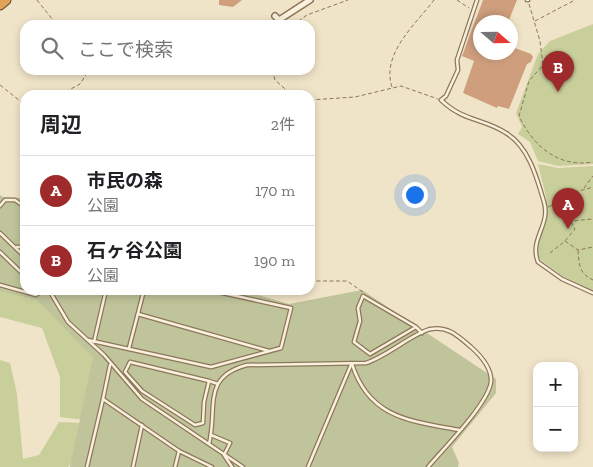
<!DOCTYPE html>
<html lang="ja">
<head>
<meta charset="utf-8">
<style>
  body { margin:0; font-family:"Zilla Slab","Noto Sans JP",serif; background:#f6f6f6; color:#202124 }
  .controls { position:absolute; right:15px; bottom:15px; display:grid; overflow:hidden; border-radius:10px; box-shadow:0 2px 8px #0003 }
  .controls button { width:45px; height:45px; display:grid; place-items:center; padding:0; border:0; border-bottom:1px solid #e0e0e0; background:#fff; color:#202124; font:25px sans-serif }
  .compass { position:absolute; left:473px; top:15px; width:45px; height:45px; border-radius:50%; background:#fff; box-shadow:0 2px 8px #0003; rotate:110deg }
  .you { position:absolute; left:414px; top:194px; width:18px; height:18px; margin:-12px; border:4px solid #fff; border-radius:50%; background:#1a73e8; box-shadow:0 0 0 8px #1a73e833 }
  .badge { display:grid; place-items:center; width:32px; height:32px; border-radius:50%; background:#9e2a2b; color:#fff; font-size:16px; font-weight:700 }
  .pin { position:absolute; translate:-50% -41px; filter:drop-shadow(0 1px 2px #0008) }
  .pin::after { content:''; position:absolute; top:26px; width:18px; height:15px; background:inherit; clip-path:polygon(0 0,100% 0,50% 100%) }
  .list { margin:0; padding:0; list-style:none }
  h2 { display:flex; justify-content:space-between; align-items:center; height:65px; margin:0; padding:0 20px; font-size:21px }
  h2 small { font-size:16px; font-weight:400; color:#757577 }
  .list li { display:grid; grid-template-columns:32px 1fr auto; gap:15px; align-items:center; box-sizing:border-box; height:70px; padding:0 20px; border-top:1px solid #e0e0e0 }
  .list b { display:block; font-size:19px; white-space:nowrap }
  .list p { margin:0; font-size:16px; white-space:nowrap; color:#757577 }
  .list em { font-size:16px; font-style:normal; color:#757577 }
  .icon { flex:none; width:28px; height:28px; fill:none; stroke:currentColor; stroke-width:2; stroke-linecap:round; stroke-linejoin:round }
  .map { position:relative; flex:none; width:593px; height:467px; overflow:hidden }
  .search { position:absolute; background:#fff; box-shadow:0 2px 8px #0003; left:20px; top:20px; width:295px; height:55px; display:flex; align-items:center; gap:12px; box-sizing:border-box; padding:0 18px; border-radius:15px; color:#757577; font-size:19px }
  .panel { position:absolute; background:#fff; box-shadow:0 2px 8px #0003; left:20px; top:90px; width:295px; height:205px; border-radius:15px }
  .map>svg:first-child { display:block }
  .green { fill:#c9cf9b }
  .cemetery { fill:#bfc49a }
  .building { fill:#cf9f7d }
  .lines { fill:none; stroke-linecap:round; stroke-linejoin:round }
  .service-casing { stroke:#8d765c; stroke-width:5 }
  .minor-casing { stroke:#8d765c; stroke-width:8 }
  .motorway-casing { stroke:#5b4430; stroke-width:11 }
  .path { stroke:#8d765c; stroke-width:1; stroke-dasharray:4 2.5; stroke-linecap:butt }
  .service { stroke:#faf1dc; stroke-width:2.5 }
  .minor { stroke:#faf1dc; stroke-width:5 }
  .motorway { stroke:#e0a458; stroke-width:9 }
</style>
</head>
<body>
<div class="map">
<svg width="593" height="467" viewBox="0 0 593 467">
  <rect width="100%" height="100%" fill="#f0e4c8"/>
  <!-- green -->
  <g class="green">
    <path d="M 593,24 L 593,164 L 558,166 L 538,161 L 530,142 L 518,134 L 522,127 L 516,113 L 538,54 L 550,41 Z"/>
    <path d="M 538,164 L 558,168 L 593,166 L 593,290 L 564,277 L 538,258 C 534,242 546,228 547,212 C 548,196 541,180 538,164 Z"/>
    <path d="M 0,289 L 36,299 L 100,355 L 92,421 L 60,417 L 60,377 L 42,328 L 0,317 Z"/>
    <path d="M 0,360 L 10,363 L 17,394 L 23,459 L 39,455 L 59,422 L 83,423 L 87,442 L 68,467 L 0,467 Z"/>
  </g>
  <!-- cemetery -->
  <path class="cemetery" d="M 0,195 L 3,197 L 25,198 L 25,290 L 241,290 L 289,304 L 362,290 L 496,379 L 496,393 L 452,447 L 459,463 L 458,467 L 70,467 L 93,357 L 37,300 L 0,291 Z"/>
  <!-- building -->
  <g class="building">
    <path d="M 219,0 L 242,0 L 233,7 L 219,5 Z"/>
    <path d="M 483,0 L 517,0 L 509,20 L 504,18 L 504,22 L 480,22 L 480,52 L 510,52 L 510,42 L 516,44 L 515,48 L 531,54 L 533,57 L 531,62 L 527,64 L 509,109 L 498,106 L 497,108 L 463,93 L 474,61 L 462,56 Z"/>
  </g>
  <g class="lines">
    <defs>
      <g id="service">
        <path d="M 477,0 L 457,60 L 458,70 L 446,96 L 441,100 C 464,122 483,118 506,133 C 529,147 537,178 544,202 C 551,225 529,239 538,262 L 562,279 L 593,293"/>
        <path d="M 527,0 L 528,0"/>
        <path d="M 0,206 L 5,200 L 15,200 L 25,207"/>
        <path d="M 0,233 L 25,257"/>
        <path d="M 17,247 L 25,247"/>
        <path d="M 0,252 L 25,276"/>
        <path d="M 0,285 L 36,295 L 43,290"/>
        <path d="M 49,290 L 68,322 L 104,355 L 142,399 L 243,467"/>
        <path d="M 138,314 L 269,351"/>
        <path d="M 416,327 L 370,354 L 354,342 L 360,321 L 358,308 L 363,296 L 416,327 L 422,333"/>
        <path d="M 88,340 L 211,367 L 281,348 L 291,308 L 209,290"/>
        <path d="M 94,342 L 106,290"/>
        <path d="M 129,348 L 144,290"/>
        <path d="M 352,364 C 369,418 410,421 459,430"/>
        <path d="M 209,381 L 204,402 L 203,423 L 195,425 L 142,391 L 125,372 L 130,362 L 209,381 L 218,384"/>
        <path d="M 103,399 L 110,365"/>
        <path d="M 211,435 L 230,443 L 224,455 L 232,467"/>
        <path d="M 209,444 C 218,408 201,377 247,365 L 366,363 C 388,356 414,332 431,329 C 448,326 458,336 471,347 C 480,355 492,368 491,382 C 488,404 444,448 428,467"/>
        <path d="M 87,467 L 103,399 L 179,451 L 212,467"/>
        <path d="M 133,467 L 142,425"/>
        <path d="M 175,467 L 179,451"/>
        <path d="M 308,467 L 351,365"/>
      </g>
      <path id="minor" d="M 275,16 L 279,20 L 310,0"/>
      <path id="motorway" d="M 0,5 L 6,0"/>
    </defs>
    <!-- service casing -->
    <use href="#service" class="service-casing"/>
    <!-- minor casing -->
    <use href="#minor" class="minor-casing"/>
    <!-- motorway casing -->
    <use href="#motorway" class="motorway-casing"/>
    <!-- path -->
    <g class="path">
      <path d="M 37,0 L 57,25"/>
      <path d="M 457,0 L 469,8"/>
      <path d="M 529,4 L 540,41 L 543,65 L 529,81 L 519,116 C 533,146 558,168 593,162"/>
      <path d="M 535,21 L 575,0"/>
      <path d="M 293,25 L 307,15 L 348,0"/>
      <path d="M 272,70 L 275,80 L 292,95"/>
      <path d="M 0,85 L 25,105"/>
      <path d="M 392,87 C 381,54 415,25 434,0"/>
      <path d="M 60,95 L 80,84 L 89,70"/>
      <path d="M 310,100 L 355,97 L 401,86 L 438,99"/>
      <path d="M 21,103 L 25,111"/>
      <path d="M 584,188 L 593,176"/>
      <path d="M 555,205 L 571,221 L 593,219"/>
      <path d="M 548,207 L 555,204 L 558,197 L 593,187"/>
      <path d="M 565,241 L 578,250 L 593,247"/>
      <path d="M 578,250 C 579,265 579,273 593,280"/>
      <path d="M 550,253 L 565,241 L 575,229 L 571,222"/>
      <path d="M 310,281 L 347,281 L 363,292"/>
    </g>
    <!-- service -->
    <use href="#service" class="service"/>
    <!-- minor -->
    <use href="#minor" class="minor"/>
    <!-- motorway -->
    <use href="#motorway" class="motorway"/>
  </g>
</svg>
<div class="controls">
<button>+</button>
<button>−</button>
</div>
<svg class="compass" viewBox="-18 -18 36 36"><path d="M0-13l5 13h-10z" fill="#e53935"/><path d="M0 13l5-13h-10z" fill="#757577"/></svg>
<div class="you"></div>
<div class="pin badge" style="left:568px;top:229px">A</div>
<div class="pin badge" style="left:558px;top:92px">B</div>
<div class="search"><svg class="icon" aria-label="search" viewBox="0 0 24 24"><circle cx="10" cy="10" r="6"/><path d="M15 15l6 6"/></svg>ここで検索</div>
<section class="panel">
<h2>周辺<small>2件</small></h2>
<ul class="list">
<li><span class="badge">A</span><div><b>市民の森</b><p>公園</p></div><em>170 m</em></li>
<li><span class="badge">B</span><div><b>石ヶ谷公園</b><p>公園</p></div><em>190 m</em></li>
</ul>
</section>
</div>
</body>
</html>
